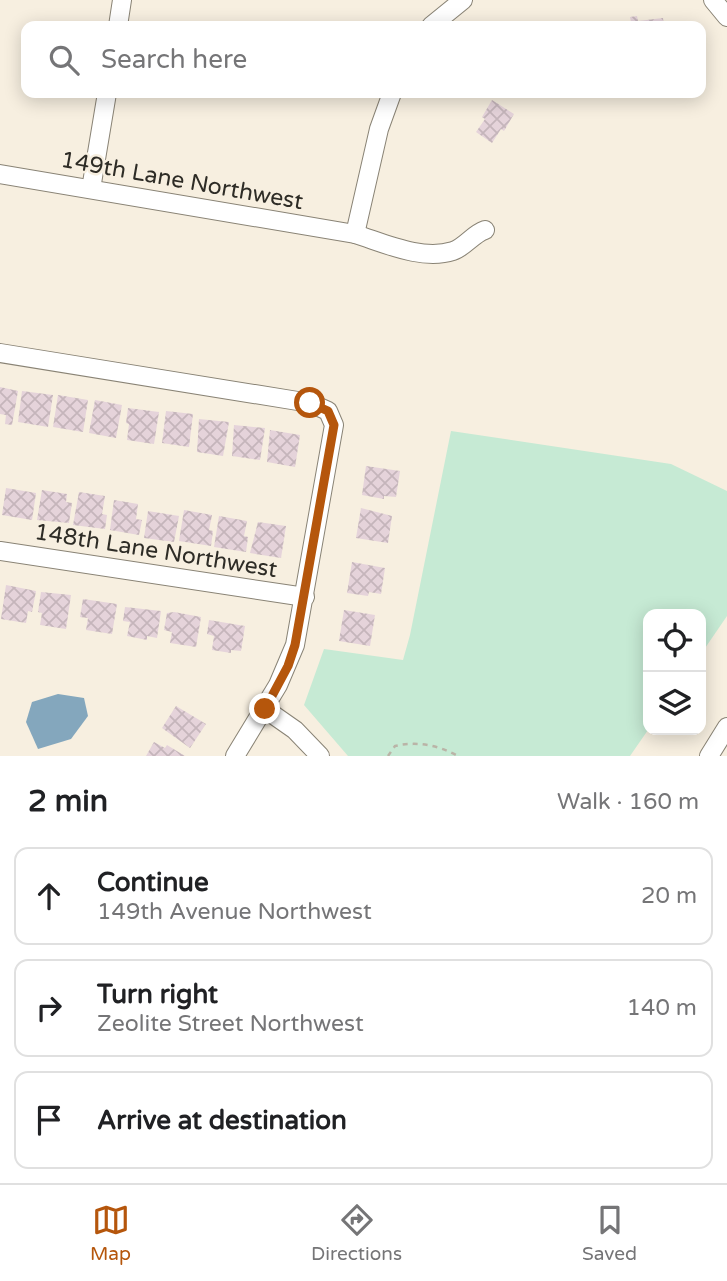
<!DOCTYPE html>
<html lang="en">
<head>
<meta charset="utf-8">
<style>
  body { margin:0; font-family:"Varela Round",sans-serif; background:#f6f6f6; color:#202124 }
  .controls { position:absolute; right:21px; bottom:21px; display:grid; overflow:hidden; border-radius:14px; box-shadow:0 4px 18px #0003 }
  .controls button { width:63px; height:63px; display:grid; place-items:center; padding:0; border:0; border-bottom:2px solid #e0e0e0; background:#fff; color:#202124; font:35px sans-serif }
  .stop { position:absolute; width:21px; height:21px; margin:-16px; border:5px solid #b5560c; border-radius:50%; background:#fff }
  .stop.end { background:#b5560c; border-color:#fff; box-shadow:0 2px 7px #0008 }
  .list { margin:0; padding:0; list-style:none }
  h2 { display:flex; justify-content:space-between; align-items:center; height:91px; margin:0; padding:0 28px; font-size:30px }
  h2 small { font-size:23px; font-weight:400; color:#757577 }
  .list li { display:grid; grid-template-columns:46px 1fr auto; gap:21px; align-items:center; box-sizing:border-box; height:98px; margin:0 14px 14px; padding:0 14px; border:2px solid #e0e0e0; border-radius:14px }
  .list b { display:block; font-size:26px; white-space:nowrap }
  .list p { margin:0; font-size:23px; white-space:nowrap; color:#757577 }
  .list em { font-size:23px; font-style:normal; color:#757577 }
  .icon { flex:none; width:38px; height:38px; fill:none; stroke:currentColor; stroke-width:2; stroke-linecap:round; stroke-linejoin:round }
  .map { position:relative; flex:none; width:727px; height:756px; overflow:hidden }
  .search { position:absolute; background:#fff; box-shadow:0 4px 18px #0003; left:21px; right:21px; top:21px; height:77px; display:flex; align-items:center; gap:18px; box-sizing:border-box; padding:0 24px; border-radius:14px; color:#757577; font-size:26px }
  .sheet { height:427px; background:#fff }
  nav { display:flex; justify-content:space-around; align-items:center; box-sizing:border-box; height:98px; border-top:2px solid #e0e0e0; background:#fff; font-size:19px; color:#757577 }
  nav a { display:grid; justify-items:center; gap:4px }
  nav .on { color:#b5560c }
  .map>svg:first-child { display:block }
  .green { fill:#c6ead4 }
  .water { fill:#84a7bd }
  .building { fill:url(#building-cross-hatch) }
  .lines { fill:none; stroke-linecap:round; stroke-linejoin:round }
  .minor-casing { stroke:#898375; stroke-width:20 }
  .path { stroke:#bab4a7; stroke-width:2.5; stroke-dasharray:5 5; stroke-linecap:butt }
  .minor { stroke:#fff; stroke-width:18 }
  .route { stroke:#b5560c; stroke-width:9 }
  .labels { text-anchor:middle; stroke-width:5; stroke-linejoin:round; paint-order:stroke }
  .street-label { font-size:23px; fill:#2e2c26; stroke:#f7efe0 }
</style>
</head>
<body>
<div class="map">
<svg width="727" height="756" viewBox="0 0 727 756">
  <defs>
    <pattern id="building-cross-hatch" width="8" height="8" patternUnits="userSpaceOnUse" patternTransform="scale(1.75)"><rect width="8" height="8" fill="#e5d3da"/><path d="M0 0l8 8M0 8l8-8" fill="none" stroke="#c5b5bb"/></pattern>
  </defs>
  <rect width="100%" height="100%" fill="#f7efe0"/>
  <!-- green -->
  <path class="green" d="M 451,431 L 671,464 L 727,491 L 727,616 L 701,654 L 701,614 L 648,614 L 648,730 L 630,756 L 348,756 L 304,705 L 324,649 L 403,660 L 410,635 Z"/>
  <!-- water -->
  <path class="water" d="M 58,694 L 84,698 L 88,716 L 71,739 L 38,749 L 26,722 L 32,702 Z"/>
  <!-- building -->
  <g class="building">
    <path d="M 637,16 L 638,21 L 663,18 L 664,26 L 617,26 L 616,24 L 631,22 L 630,17 Z"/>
    <path d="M 492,100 L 514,114 L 504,131 L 501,129 L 492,143 L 476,132 L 485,119 L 482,117 Z"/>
    <path d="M 0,387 L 18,391 L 12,425 L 5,424 L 6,415 L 0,414 Z"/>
    <path d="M 22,391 L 53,395 L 48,427 L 18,422 Z"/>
    <path d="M 58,395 L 88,400 L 83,432 L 53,427 Z"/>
    <path d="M 95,400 L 122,405 L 116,438 L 89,433 Z"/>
    <path d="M 128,408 L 159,412 L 154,444 L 127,440 L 129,424 L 126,423 Z"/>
    <path d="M 166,411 L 193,414 L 189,447 L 162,443 Z"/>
    <path d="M 199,419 L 229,422 L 223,456 L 197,452 Z"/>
    <path d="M 234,425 L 265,428 L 260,460 L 232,456 Z"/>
    <path d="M 270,430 L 300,435 L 295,467 L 267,462 Z"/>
    <path d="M 366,466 L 400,471 L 396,497 L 384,496 L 384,499 L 362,495 Z"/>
    <path d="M 6,488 L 36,493 L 32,520 L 2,515 Z"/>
    <path d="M 42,490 L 67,494 L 66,502 L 72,503 L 69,523 L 37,520 Z"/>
    <path d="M 79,492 L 105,496 L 102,514 L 107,515 L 105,529 L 73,525 Z"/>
    <path d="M 114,500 L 138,504 L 136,519 L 142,520 L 139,535 L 110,530 Z"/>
    <path d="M 361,508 L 392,516 L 388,543 L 356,538 Z"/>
    <path d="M 184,510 L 212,515 L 209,530 L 213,531 L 211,546 L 179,541 Z"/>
    <path d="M 148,511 L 179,516 L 174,542 L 144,538 Z"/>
    <path d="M 219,516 L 247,521 L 244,536 L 248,537 L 246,552 L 214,547 Z"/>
    <path d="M 258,522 L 286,526 L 281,558 L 250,553 Z"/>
    <path d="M 352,562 L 385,568 L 381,594 L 369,592 L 368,596 L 347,593 Z"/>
    <path d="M 6,585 L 36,591 L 32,612 L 28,611 L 26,623 L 1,619 Z"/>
    <path d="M 41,592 L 71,595 L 66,629 L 40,625 L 42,613 L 38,612 Z"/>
    <path d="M 83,599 L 117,604 L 112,634 L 86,630 L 88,618 L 80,617 Z"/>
    <path d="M 125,607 L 161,611 L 157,638 L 147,636 L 147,640 L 127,636 L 130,622 L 123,621 Z"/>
    <path d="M 344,610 L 375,615 L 370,646 L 339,641 Z"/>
    <path d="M 174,612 L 201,617 L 196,647 L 170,643 L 172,632 L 164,630 L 167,613 Z"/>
    <path d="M 209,620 L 245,626 L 241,651 L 231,650 L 231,653 L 212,650 L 214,636 L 207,634 Z"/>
    <path d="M 176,706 L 206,724 L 190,748 L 162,728 Z"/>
    <path d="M 154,742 L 165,748 L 167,745 L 185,756 L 146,756 Z"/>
  </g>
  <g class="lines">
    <defs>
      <g id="minor">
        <path d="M 713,0 L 727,17"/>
        <path d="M 118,26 L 122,0"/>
        <path d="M 431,26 L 463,0"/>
        <path d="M 0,174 L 355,234 C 384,243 422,261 453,251 C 465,247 473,234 485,230"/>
        <path d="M 91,189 L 107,93"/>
        <path d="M 355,234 L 379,129 L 392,93"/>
        <path d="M 0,353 L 310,403 L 328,411 L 334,425 L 295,645 L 278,685 L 235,756"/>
        <path d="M 0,551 L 305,597"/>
        <path d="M 265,709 L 295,730 L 320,756"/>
        <path d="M 709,756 L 727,727"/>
      </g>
    </defs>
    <!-- minor casing -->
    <use href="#minor" class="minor-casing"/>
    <!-- path -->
    <path class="path" d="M 388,756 L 395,746 C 417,741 438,745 458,756"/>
    <!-- minor -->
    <use href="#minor" class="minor"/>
  </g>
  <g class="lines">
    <!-- route -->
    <path class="route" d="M 265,709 L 288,666 L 295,645 L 334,425 L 328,411 L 310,403"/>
  </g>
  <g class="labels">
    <!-- street labels -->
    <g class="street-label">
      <text transform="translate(182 180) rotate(10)" y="8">149th Lane Northwest</text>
      <text transform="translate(156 550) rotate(9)" y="8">148th Lane Northwest</text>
    </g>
  </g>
</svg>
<div class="controls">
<button><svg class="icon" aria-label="locate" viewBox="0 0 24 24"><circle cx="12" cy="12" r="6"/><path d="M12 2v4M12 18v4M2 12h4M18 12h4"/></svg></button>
<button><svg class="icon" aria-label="layers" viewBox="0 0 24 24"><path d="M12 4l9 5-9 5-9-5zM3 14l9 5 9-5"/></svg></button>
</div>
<div class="stop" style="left:310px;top:403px"></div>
<div class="stop end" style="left:265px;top:709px"></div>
<div class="search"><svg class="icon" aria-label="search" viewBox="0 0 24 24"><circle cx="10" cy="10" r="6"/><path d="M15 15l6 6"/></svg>Search here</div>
</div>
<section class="sheet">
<h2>2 min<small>Walk · 160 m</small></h2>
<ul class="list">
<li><svg class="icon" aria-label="ahead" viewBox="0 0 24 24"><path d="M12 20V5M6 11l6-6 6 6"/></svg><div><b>Continue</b><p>149th Avenue Northwest</p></div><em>20 m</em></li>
<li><svg class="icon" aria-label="right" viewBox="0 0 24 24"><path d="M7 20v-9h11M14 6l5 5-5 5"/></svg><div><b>Turn right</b><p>Zeolite Street Northwest</p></div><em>140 m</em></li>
<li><svg class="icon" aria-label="arrive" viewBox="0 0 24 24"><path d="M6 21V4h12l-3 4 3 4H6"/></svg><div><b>Arrive at destination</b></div></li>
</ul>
</section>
<nav>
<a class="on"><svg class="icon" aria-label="map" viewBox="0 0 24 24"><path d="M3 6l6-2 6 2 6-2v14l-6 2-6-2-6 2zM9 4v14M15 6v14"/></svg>Map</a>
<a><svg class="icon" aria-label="directions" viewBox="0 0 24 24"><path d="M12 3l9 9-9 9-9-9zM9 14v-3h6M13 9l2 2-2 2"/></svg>Directions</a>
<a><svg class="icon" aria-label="saved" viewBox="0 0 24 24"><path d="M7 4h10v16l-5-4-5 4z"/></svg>Saved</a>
</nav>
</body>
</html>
